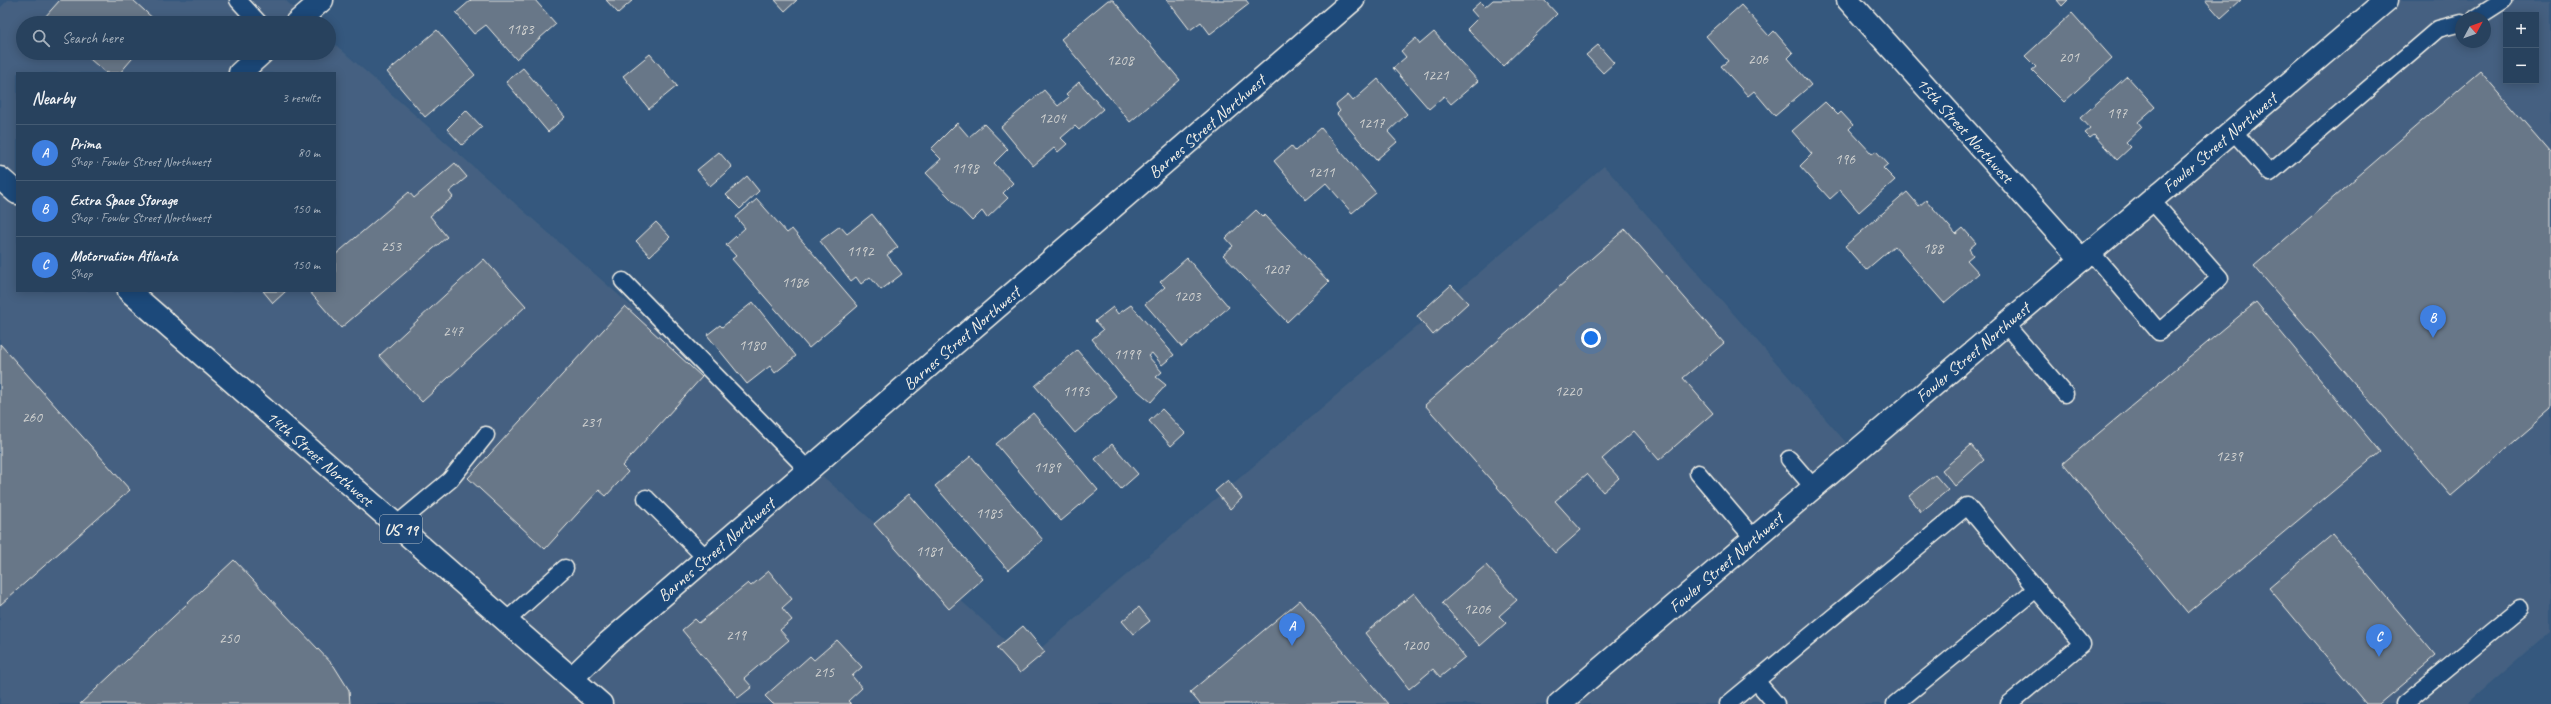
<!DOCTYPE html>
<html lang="en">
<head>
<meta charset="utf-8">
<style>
  body { margin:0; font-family:Caveat,sans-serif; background:#304964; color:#f1f3f6 }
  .controls { position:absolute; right:12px; top:12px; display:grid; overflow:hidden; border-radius:0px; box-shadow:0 2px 10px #0003 }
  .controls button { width:36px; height:36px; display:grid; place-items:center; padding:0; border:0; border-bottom:1px solid #445b73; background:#28425e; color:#f1f3f6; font:20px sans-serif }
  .compass { position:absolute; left:2455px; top:12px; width:36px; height:36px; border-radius:50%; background:#28425e; box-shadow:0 2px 10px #0003; rotate:49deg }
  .you { position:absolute; left:1591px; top:338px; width:14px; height:14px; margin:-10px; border:3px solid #fff; border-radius:50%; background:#1a73e8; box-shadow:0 0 0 6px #1a73e833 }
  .badge { display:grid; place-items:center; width:26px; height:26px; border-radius:50%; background:#ffd166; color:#fff; font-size:13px; font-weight:700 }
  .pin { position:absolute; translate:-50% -33px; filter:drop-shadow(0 1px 2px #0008) }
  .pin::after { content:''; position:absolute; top:21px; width:14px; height:12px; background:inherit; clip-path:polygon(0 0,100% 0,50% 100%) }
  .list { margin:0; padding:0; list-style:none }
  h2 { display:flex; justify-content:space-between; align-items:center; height:52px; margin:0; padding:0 16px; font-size:17px }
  h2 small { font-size:13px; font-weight:400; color:#a5b0bc }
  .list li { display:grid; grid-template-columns:26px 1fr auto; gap:12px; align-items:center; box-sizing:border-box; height:56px; padding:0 16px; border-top:1px solid #445b73 }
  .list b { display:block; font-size:15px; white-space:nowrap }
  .list p { margin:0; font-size:13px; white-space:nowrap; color:#a5b0bc }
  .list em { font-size:13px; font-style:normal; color:#a5b0bc }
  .icon { flex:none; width:22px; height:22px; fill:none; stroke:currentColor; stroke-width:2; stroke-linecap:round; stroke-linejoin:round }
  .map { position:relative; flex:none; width:2551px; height:704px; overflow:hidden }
  .search { position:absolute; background:#28425e; box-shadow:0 2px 10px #0003; left:16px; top:16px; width:320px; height:44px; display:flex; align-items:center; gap:10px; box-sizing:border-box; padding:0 14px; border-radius:22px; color:#a5b0bc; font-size:15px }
  .panel { position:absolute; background:#28425e; box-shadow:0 2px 10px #0003; left:16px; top:72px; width:320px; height:220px; border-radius:0px }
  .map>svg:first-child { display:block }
  .built { fill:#446181; fill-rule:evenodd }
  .building { fill:#687788; stroke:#f4f1e8 }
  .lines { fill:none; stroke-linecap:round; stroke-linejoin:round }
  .service-casing { stroke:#f4f1e8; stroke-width:19 }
  .minor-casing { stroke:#f4f1e8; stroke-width:25 }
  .primary-casing { stroke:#f4f1e8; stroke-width:25 }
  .service { stroke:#1f4a7a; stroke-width:16 }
  .minor { stroke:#1f4a7a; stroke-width:22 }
  .primary { stroke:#1f4a7a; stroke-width:22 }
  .labels { text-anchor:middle; stroke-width:3.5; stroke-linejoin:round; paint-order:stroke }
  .number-label { font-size:15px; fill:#d1d2d0 }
  .shield { fill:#1f4a7a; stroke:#b4bfc7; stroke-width:1 }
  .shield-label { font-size:16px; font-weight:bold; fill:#f4f1e8 }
  .street-label { font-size:17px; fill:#f4f1e8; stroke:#1f4a7a }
</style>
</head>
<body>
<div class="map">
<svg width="2551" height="704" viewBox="0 0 2551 704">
  <rect width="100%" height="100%" fill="#35587e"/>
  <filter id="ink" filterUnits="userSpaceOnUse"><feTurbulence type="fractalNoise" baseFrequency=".025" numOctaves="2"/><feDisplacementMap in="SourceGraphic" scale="8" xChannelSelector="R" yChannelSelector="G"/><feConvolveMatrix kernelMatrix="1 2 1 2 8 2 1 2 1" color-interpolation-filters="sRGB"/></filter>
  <g filter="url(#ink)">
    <!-- built -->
    <path class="built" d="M 8,0 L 285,0 L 311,23 L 23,23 L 23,53 L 329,53 L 329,39 L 777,435 L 1027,660 L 1604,166 L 1857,455 L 2379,0 L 2551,0 L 2551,631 L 2467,704 L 0,704 L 0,8 ZM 2506,15 L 2536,15 L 2536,81 L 2506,81 ZM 2461,18 L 2485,18 L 2485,42 L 2461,42 ZM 17,73 L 335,73 L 335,291 L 17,291 Z"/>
    <!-- building -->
    <g class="building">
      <path d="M 60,0 L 133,0 L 158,23 L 50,23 L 44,18 Z"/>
      <path d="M 471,0 L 535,0 L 556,24 L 516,59 L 486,25 L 474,34 L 456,13 Z"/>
      <path d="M 606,0 L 633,0 L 618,13 Z"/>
      <path d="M 775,0 L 797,0 L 785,11 Z"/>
      <path d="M 1108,0 L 1113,0 L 1180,80 L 1130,122 L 1061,39 Z"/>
      <path d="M 1167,0 L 1246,0 L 1249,4 L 1210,34 L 1201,22 L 1190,30 Z"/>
      <path d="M 1493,0 L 1544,0 L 1557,14 L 1503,66 L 1467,29 L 1478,18 L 1471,10 L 1480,2 L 1485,7 Z"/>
      <path d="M 2057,0 L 2068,0 L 2062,6 Z"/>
      <path d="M 2205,0 L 2241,0 L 2221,18 Z"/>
      <path d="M 1741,5 L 1769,36 L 1774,31 L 1793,53 L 1788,58 L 1811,85 L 1775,116 L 1754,91 L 1748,96 L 1721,66 L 1728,61 L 1706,36 Z"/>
      <path d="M 2072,13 L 2112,58 L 2064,102 L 2032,70 L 2036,67 L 2025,56 Z"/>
      <path d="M 437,30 L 475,75 L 425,117 L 387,72 Z"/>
      <path d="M 1434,32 L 1478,81 L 1451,104 L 1444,96 L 1429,109 L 1393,68 L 1406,57 L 1401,51 L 1416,38 L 1420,44 Z"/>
      <path d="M 1598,45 L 1614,63 L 1603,73 L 1586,55 Z"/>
      <path d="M 83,53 L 137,53 L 120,73 L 106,73 Z"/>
      <path d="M 650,54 L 677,86 L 649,109 L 623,76 Z"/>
      <path d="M 523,68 L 565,117 L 548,132 L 506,82 Z"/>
      <path d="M 2480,71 L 2551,153 L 2551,410 L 2451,496 L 2254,266 Z"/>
      <path d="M 2127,76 L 2155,107 L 2138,122 L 2142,127 L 2126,142 L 2131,147 L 2117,160 L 2094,135 L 2090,138 L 2085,133 L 2090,129 L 2080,118 Z"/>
      <path d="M 1378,79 L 1407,114 L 1388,132 L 1397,142 L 1376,160 L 1337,114 L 1340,111 L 1336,105 L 1348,95 L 1353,101 Z"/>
      <path d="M 1079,82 L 1103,109 L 1079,130 L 1075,126 L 1061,138 L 1067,144 L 1058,152 L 1054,148 L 1033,166 L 1001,127 L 1044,90 L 1058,106 L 1069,97 L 1066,94 Z"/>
      <path d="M 1825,102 L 1838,115 L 1841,112 L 1853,125 L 1849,129 L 1872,154 L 1876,151 L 1888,164 L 1883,168 L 1895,180 L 1859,212 L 1840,190 L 1830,199 L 1800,166 L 1812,154 L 1792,131 Z"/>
      <path d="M 466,110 L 482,127 L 462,145 L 447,129 Z"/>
      <path d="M 957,123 L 969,137 L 984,124 L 1008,149 L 994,163 L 1013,183 L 1003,193 L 1008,198 L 987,218 L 982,211 L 972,221 L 926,173 L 941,159 L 931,149 Z"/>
      <path d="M 1321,128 L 1376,193 L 1352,213 L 1326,183 L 1306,200 L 1274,161 L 1291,146 L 1295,151 Z"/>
      <path d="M 719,152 L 732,167 L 710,186 L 697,170 Z"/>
      <path d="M 455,163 L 467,177 L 449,192 L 453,197 L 430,216 L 447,237 L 341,328 L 309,291 L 335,291 L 335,255 L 409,192 L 414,198 Z"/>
      <path d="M 747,176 L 759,191 L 740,209 L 726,195 Z"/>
      <path d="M 1907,192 L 1919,206 L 1926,200 L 1956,234 L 1963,228 L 1976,243 L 1969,249 L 1973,255 L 1967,260 L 1979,273 L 1944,303 L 1894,246 L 1866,270 L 1845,246 Z"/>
      <path d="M 757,199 L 787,233 L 792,229 L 858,306 L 809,348 L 732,259 L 736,256 L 726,245 L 745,228 L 736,217 Z"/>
      <path d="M 1256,210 L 1263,217 L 1265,215 L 1329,282 L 1287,322 L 1223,255 L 1233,246 L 1226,238 Z"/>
      <path d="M 872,214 L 898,247 L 887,255 L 902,274 L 881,290 L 870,277 L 861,284 L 856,277 L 851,281 L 820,241 L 840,226 L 847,234 Z"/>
      <path d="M 656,222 L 670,237 L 650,256 L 636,241 Z"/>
      <path d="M 1625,229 L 1724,343 L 1683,378 L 1713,413 L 1659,460 L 1634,431 L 1602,459 L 1619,478 L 1603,492 L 1587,474 L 1555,501 L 1581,530 L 1555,553 L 1425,405 Z"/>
      <path d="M 1187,258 L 1229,307 L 1182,347 L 1145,304 L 1165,287 L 1160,282 Z"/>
      <path d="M 484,259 L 526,306 L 422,402 L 379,356 Z"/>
      <path d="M 1451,285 L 1468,303 L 1433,335 L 1417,316 Z"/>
      <path d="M 263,291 L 286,291 L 273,303 Z"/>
      <path d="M 753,302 L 796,356 L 775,373 L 770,366 L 747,384 L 707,335 L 720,325 L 722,327 Z"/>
      <path d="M 2256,302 L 2380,452 L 2187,613 L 2063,463 Z"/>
      <path d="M 1131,305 L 1174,355 L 1162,365 L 1152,353 L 1148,356 L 1162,372 L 1156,377 L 1166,385 L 1151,402 L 1124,379 L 1092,339 L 1103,330 L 1095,321 L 1113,307 L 1118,314 Z"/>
      <path d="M 625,306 L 702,377 L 622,466 L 628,472 L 606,496 L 599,490 L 545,549 L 468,478 Z"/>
      <path d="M 0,344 L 130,490 L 0,605 Z"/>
      <path d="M 1077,350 L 1117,397 L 1075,433 L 1035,386 Z"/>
      <path d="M 1162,409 L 1185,433 L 1171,446 L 1149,421 Z"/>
      <path d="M 1033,413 L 1098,490 L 1061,521 L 996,444 Z"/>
      <path d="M 1112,444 L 1138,474 L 1121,489 L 1095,459 Z"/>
      <path d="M 1971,445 L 1984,460 L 1955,486 L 1942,470 Z"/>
      <path d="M 971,456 L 1043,540 L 1008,570 L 935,486 Z"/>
      <path d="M 1935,475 L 1948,490 L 1921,512 L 1909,496 Z"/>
      <path d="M 1228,480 L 1242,498 L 1230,509 L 1215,491 Z"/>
      <path d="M 909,494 L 983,579 L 949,609 L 874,524 Z"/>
      <path d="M 2333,534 L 2436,656 L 2379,704 L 2366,704 L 2269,588 Z"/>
      <path d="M 234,560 L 334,666 L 349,690 L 350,704 L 80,704 Z"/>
      <path d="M 1486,565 L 1517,600 L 1499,616 L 1506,623 L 1480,646 L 1442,603 Z"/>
      <path d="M 769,571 L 792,599 L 782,608 L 792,620 L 780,630 L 789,640 L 744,678 L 752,687 L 738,698 L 682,630 L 695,619 L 699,623 L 748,583 L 751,586 Z"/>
      <path d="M 1414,593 L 1465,657 L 1440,677 L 1433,669 L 1409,689 L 1365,633 Z"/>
      <path d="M 1300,600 L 1388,704 L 1200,704 L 1190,692 Z"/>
      <path d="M 1139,607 L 1150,621 L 1133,634 L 1122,621 Z"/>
      <path d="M 1023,626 L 1045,652 L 1020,673 L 997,648 Z"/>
      <path d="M 837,640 L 862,667 L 852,676 L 862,688 L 848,701 L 851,704 L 773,704 L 765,696 L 810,656 L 814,660 Z"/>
    </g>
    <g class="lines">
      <defs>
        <g id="service">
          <path d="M 238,0 L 259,23"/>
          <path d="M 2476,18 L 2504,0"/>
          <path d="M 2233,131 L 2270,173 L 2438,29 L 2461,23"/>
          <path d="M 2091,252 L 2159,332 L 2220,278 L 2152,201"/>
          <path d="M 623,281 L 808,470"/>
          <path d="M 2006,325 L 2065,394"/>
          <path d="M 1789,459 L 1814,488"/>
          <path d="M 1698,473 L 1754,539"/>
          <path d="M 646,498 L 706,558"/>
          <path d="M 396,525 L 450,480 L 486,435"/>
          <path d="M 506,621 L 565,568"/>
          <path d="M 1757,682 L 1776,704"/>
          <path d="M 1728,704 L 1967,506 L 2082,644 L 2009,704"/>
          <path d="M 1895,704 L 2036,589"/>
          <path d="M 2404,704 L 2520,608"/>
        </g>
        <g id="minor">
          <path id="s1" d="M 1848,0 L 2082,260"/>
          <path d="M 296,23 L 322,0"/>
          <path d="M 240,73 L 262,53"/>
          <path id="s2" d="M 572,678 L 609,642 L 1353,0"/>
          <path id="s3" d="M 1559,704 L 2387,0"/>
        </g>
        <g id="primary">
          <path d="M 0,178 L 17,193"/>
          <path id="s4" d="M 129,291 L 601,704"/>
        </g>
      </defs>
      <!-- service casing -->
      <use href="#service" class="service-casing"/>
      <!-- minor casing -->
      <use href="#minor" class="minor-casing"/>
      <!-- primary casing -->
      <use href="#primary" class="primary-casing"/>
      <!-- service -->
      <use href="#service" class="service"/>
      <!-- minor -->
      <use href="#minor" class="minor"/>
      <!-- primary -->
      <use href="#primary" class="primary"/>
    </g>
  </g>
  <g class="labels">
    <!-- number labels -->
    <g class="number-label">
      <text x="520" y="34">1183</text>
      <text x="2069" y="62">201</text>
      <text x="1758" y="64">206</text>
      <text x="1120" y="65">1208</text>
      <text x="1435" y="80">1221</text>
      <text x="2117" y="118">197</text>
      <text x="1052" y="123">1204</text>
      <text x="1371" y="128">1217</text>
      <text x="1845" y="164">196</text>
      <text x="965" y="173">1198</text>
      <text x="1321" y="177">1211</text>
      <text x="391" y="251">253</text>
      <text x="1933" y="253">188</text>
      <text x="860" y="256">1192</text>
      <text x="1276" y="274">1207</text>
      <text x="795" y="287">1186</text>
      <text x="1187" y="301">1203</text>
      <text x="453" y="336">247</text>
      <text x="752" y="350">1180</text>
      <text x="1127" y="359">1199</text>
      <text x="1076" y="396">1195</text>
      <text x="1568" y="396">1220</text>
      <text x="32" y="422">260</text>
      <text x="591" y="427">231</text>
      <text x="2229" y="461">1239</text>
      <text x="1047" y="472">1189</text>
      <text x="989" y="518">1185</text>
      <text x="929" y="556">1181</text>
      <text x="1477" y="614">1206</text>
      <text x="736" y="640">219</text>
      <text x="229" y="643">250</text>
      <text x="1415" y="650">1200</text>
      <text x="824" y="677">215</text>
    </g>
    <!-- shield labels -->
    <rect class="shield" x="380" y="515" width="42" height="28" rx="3"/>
    <g class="shield-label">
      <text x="401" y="535">US 19</text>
    </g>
    <!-- street labels -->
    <g class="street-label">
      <text dy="6" stroke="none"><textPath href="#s2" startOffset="841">Barnes Street Northwest</textPath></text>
      <text dy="6" stroke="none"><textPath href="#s1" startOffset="175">15th Street Northwest</textPath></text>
      <text dy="6" stroke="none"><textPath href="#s3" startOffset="867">Fowler Street Northwest</textPath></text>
      <text dy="6" stroke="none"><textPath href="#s2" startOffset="517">Barnes Street Northwest</textPath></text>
      <text dy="6" stroke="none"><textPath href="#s3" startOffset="543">Fowler Street Northwest</textPath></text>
      <text dy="6" stroke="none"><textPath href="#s4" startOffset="254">14th Street Northwest</textPath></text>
      <text dy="6" stroke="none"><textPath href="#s2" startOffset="193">Barnes Street Northwest</textPath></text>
      <text dy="6" stroke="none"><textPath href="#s3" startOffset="219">Fowler Street Northwest</textPath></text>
    </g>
  </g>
</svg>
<div class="controls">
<button>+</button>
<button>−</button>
</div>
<svg class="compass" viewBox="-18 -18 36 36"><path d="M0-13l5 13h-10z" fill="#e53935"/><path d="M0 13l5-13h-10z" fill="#a5b0bc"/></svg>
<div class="you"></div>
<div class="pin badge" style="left:1292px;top:646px;background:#3f7fe0">A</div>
<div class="pin badge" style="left:2433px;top:338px;background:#3f7fe0">B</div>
<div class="pin badge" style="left:2379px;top:657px;background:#3f7fe0">C</div>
<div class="search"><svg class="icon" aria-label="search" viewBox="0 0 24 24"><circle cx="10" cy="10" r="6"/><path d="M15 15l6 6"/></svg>Search here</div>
<section class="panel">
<h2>Nearby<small>3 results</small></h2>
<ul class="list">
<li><span class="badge" style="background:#3f7fe0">A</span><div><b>Prima</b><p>Shop · Fowler Street Northwest</p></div><em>80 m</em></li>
<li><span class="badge" style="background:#3f7fe0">B</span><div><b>Extra Space Storage</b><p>Shop · Fowler Street Northwest</p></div><em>150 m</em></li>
<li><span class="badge" style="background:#3f7fe0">C</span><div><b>Motorvation Atlanta</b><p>Shop</p></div><em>150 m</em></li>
</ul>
</section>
</div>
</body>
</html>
